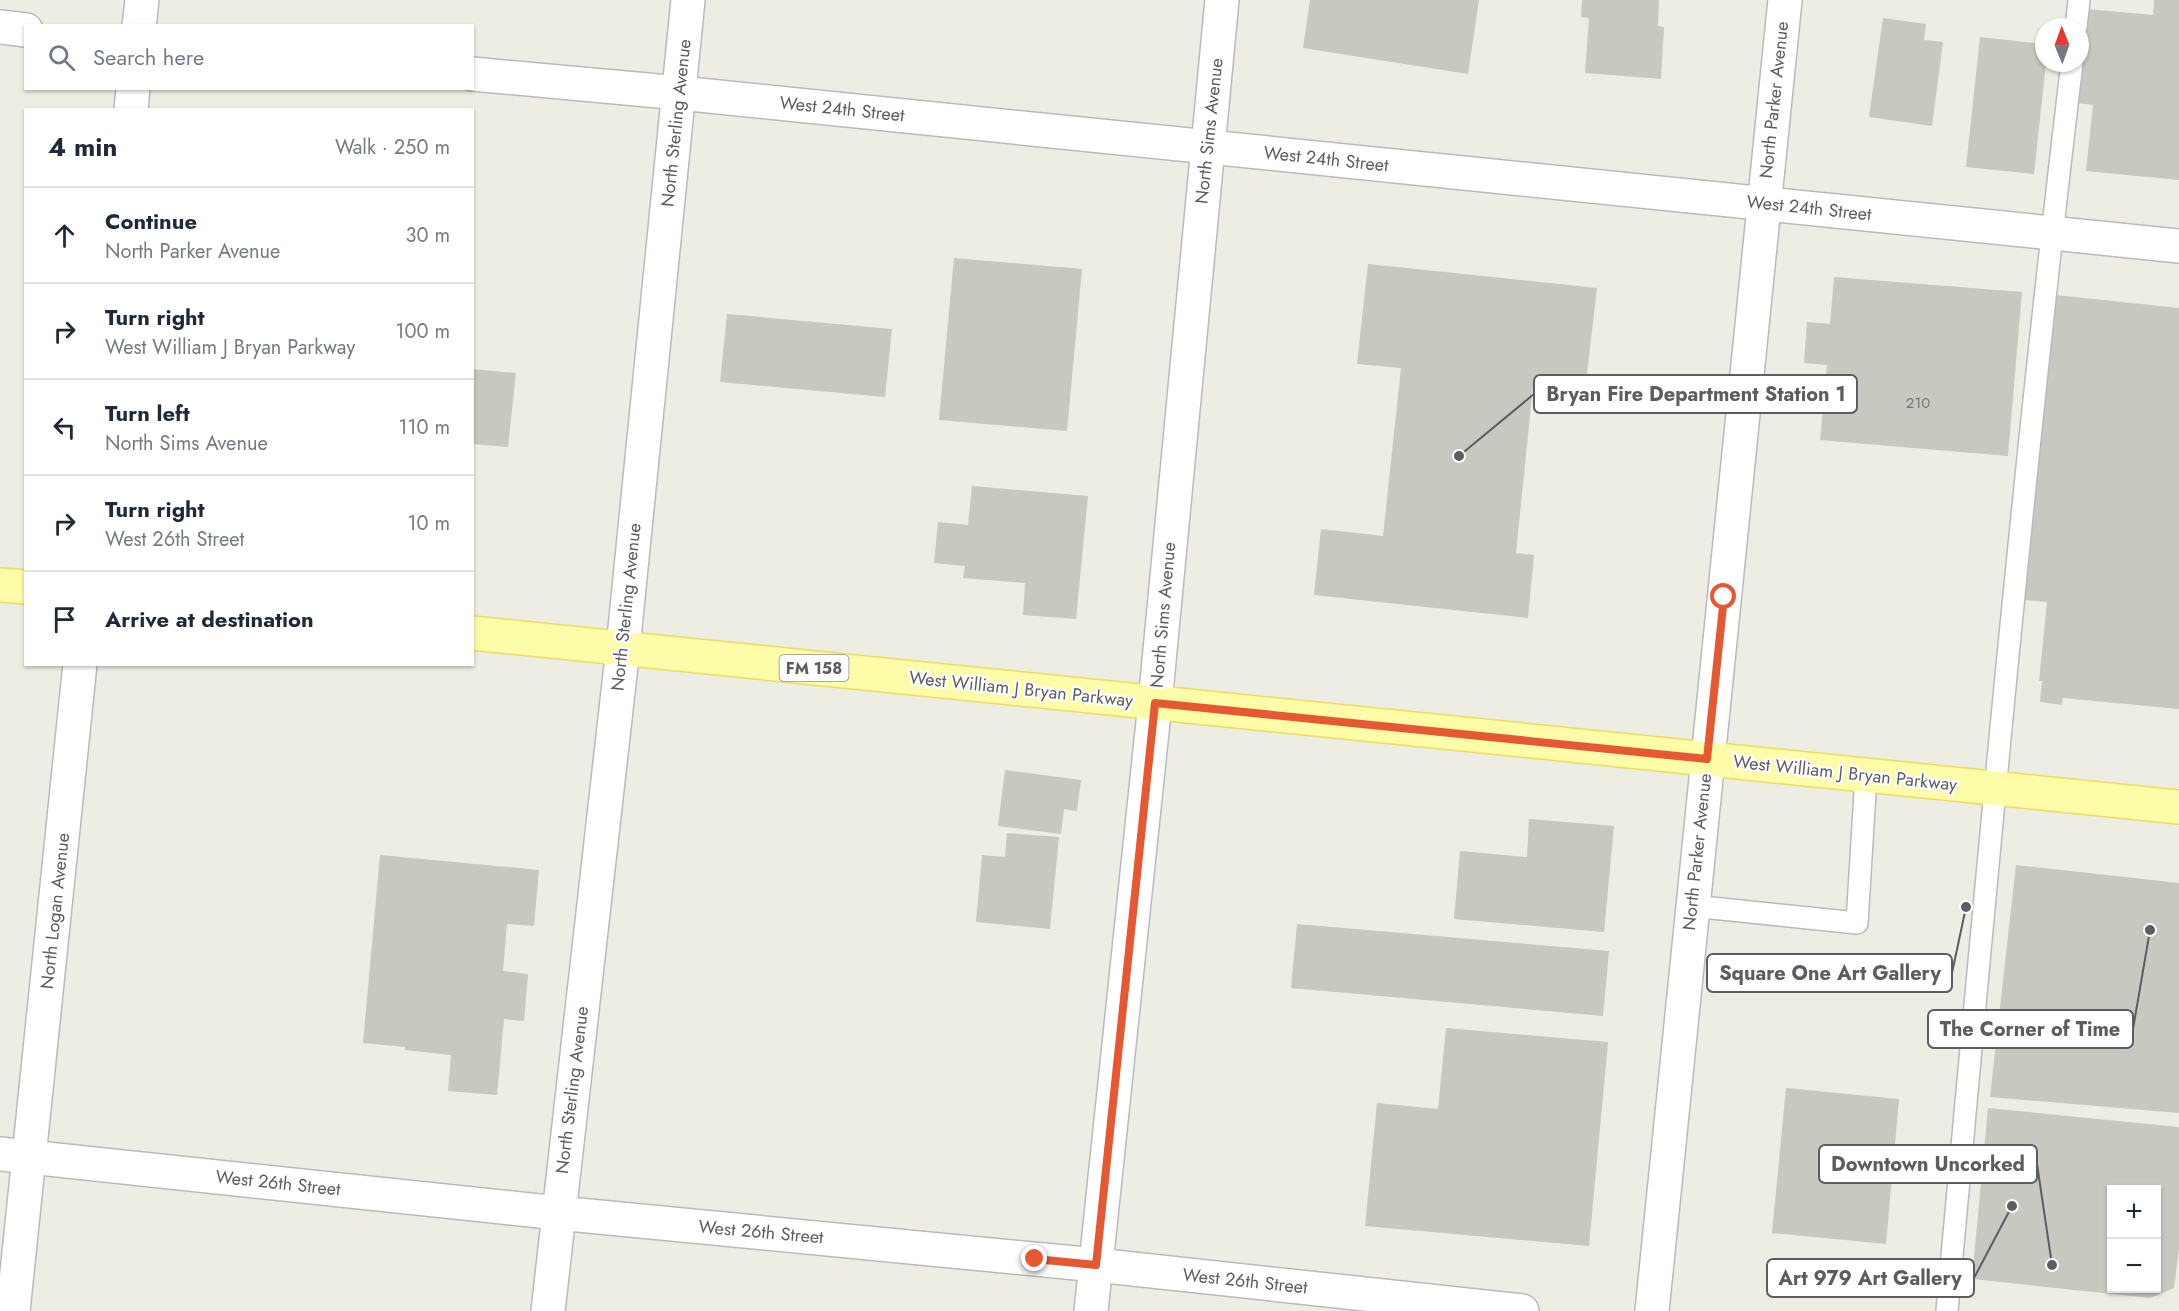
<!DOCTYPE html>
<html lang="en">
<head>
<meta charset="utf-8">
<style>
  body { margin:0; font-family:Jost,sans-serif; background:#f2f2f3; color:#1f2937 }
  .controls { position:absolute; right:18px; bottom:18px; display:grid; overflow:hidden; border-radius:0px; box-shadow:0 2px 4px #0004 }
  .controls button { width:54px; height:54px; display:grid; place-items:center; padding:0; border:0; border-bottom:2px solid #e0e1e3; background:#fff; color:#1f2937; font:30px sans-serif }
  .compass { position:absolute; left:2035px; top:18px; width:54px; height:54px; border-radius:50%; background:#fff; box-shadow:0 2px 4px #0004; rotate:359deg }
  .stop { position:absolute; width:18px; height:18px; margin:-14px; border:4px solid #e65831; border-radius:50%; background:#fff }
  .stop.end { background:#e65831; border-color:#fff; box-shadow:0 2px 6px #0008 }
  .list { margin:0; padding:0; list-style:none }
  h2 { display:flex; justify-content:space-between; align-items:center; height:78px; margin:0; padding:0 24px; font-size:26px }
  h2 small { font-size:20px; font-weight:400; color:#747a83 }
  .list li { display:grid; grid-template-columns:39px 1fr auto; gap:18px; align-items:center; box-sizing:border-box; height:96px; padding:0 24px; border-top:2px solid #e0e1e3 }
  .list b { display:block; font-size:22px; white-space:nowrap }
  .list p { margin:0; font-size:20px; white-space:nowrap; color:#747a83 }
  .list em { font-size:20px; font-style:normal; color:#747a83 }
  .icon { flex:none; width:33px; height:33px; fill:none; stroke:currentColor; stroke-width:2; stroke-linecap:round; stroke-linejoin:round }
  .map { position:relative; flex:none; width:2179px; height:1311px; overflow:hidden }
  .search { position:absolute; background:#fff; box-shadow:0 2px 4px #0004; left:24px; top:24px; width:450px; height:66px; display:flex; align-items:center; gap:15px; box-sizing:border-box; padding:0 21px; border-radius:0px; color:#747a83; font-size:22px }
  .panel { position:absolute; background:#fff; box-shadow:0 2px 4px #0004; left:24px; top:108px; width:450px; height:558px; border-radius:0px }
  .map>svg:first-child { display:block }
  .building { fill:#c8c7c0; fill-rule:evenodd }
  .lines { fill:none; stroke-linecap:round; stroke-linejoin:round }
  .lane-casing { stroke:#b8babf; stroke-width:24 }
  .street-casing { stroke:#b8babf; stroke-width:36 }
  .secondary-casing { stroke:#b8bac1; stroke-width:36 }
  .primary-casing { stroke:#eeda5b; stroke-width:36 }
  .lane { stroke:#fff; stroke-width:21 }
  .street { stroke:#fff; stroke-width:33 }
  .secondary { stroke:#fff; stroke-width:33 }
  .primary { stroke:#fdfca8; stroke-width:33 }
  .route { stroke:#e65831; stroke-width:8 }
  .labels { text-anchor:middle; stroke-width:4.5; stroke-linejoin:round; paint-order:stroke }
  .number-label { font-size:15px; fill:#76787a }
  .shield { fill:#fff; stroke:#8c8e92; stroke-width:1.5 }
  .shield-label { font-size:16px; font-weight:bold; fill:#5b5d63 }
  .street-label { font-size:18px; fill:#5b5d63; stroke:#fff }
  .leader { fill:none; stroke:#5b5d63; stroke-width:2 }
  .callout-dot { fill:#5b5d63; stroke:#fff; stroke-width:2 }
  .callout { fill:#fff; stroke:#5b5d63; stroke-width:2 }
  .callout-label { font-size:20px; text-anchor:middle; font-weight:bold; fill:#5b5d63 }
</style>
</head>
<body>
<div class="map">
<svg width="2179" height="1311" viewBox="0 0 2179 1311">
  <rect width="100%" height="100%" fill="#edede3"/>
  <!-- building -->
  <g class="building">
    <path d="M 1310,0 L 1479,0 L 1468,74 L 1303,48 Z"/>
    <path d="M 1582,0 L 1659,0 L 1658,26 L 1664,27 L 1661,79 L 1585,73 L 1589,18 L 1581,17 Z"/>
    <path d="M 2154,0 L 2179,0 L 2179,180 L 2086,171 L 2093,105 L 2077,103 L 2087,9 L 2153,15 Z"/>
    <path d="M 1883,18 L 1926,24 L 1924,40 L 1943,42 L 1932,126 L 1869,117 Z"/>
    <path d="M 1980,37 L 2044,44 L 2044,63 L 2046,63 L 2034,174 L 1966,167 Z"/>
    <path d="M 954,258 L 1082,269 L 1067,431 L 939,420 Z"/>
    <path d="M 1368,264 L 1597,288 L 1586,382 L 1534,376 L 1516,553 L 1534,555 L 1528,618 L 1314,595 L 1321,529 L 1383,536 L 1401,368 L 1357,364 Z"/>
    <path d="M 1834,277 L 2022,292 L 2008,456 L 1820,440 L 1827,365 L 1804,363 L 1807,322 L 1830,324 Z"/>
    <path d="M 2056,295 L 2179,308 L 2179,709 L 2063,698 L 2062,705 L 2040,702 L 2042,681 L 2039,681 L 2047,602 L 2025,600 Z"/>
    <path d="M 727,314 L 892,329 L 885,397 L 720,382 Z"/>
    <path d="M 472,369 L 516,373 L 508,447 L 472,444 Z"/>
    <path d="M 972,486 L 1088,496 L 1076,619 L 1023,615 L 1025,583 L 963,578 L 965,566 L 934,563 L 938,522 L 968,525 Z"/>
    <path d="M 1005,770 L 1081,780 L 1077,811 L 1064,809 L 1061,834 L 998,826 Z"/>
    <path d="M 1529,819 L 1614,826 L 1604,932 L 1454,919 L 1460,851 L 1527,857 Z"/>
    <path d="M 1007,833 L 1059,837 L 1050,929 L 976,922 L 982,855 L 1005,857 Z"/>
    <path d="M 380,855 L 539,870 L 534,926 L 507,924 L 503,971 L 528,974 L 524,1021 L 504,1019 L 497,1095 L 448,1091 L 451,1055 L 405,1050 L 405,1047 L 363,1043 Z"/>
    <path d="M 2016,865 L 2179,883 L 2179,1113 L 1990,1097 Z"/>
    <path d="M 1297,924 L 1609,951 L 1603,1016 L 1291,988 Z"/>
    <path d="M 1446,1028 L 1608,1042 L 1589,1246 L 1365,1226 L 1377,1103 L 1438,1109 Z"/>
    <path d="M 1786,1088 L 1899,1099 L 1886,1244 L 1772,1233 Z"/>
    <path d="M 1988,1108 L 2179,1127 L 2179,1248 L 2174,1288 L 2150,1298 L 1972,1279 ZM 2112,1190 L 2156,1190 L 2156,1288 L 2112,1288 Z"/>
  </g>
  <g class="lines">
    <defs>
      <g id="lane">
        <path d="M 2076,27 L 2079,0"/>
        <path d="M 1692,906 L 1857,923 L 1866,776"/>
        <path d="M 1947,1311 C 1985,895 2022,478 2072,63"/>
      </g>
      <g id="street">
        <path d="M 139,26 L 142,0"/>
        <path d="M 0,27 L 26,30"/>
        <path d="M 472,74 L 680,93 L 2179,246"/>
        <path d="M 131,110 L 133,88"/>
        <path d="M 0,1154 L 558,1213 L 1096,1265 L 1522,1311"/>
        <path d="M 13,1311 L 80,664"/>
        <path d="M 548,1311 L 623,648 L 688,0"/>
        <path d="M 1652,1311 L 1785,0"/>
      </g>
      <path id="secondary" d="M 1091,1311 L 1155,703 L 1222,0"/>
      <g id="primary">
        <path d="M 0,585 L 26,587"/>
        <path d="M 472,633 L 2179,807"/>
      </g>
    </defs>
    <!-- lane casing -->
    <use href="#lane" class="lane-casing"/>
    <!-- street casing -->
    <use href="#street" class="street-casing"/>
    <!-- secondary casing -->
    <use href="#secondary" class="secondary-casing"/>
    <!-- primary casing -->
    <use href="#primary" class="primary-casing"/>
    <!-- lane -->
    <use href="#lane" class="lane"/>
    <!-- street -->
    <use href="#street" class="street"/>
    <!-- secondary -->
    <use href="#secondary" class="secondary"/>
    <!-- primary -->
    <use href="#primary" class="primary"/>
  </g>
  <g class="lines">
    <!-- route -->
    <path class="route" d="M 1035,1259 L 1096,1265 L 1155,703 L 1707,759 L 1724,597"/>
  </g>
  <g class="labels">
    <!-- number labels -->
    <g class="number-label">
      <text x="1918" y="408">210</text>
    </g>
    <!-- shield labels -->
    <rect class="shield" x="779.5" y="655" width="69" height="26" rx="4.5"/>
    <g class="shield-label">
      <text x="814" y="674">FM 158</text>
    </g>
    <!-- street labels -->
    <g class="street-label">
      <text transform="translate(1774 100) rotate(-84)" y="6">North Parker Avenue</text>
      <text transform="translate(842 109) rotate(6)" y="6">West 24th Street</text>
      <text transform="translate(676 123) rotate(-84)" y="6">North Sterling Avenue</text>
      <text transform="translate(1209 131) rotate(-84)" y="6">North Sims Avenue</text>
      <text transform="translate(1326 159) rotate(6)" y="6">West 24th Street</text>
      <text transform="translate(1809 208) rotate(6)" y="6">West 24th Street</text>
      <text transform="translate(626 607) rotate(-84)" y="6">North Sterling Avenue</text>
      <text transform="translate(1163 615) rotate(-85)" y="6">North Sims Avenue</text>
      <text transform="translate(1021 689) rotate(6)" y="6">West William J Bryan Parkway</text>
      <text transform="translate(1845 773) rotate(6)" y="6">West William J Bryan Parkway</text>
      <text transform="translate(1697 852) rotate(-84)" y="6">North Parker Avenue</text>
      <text transform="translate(55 911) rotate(-84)" y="6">North Logan Avenue</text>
      <text transform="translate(572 1090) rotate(-83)" y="6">North Sterling Avenue</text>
      <text transform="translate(278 1183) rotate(6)" y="6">West 26th Street</text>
      <text transform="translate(761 1232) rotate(5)" y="6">West 26th Street</text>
      <text transform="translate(1245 1281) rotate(6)" y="6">West 26th Street</text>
    </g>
  </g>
  <!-- callouts -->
  <path class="leader" d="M1459 456L1534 394M1966 907L1952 973M2150 930L2133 1029M2052 1265L2037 1164M2012 1206L1974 1278"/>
  <g class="callout-dot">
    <circle cx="1459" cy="456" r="6"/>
    <circle cx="1966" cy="907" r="6"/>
    <circle cx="2150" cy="930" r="6"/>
    <circle cx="2052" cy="1265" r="6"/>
    <circle cx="2012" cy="1206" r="6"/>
  </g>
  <g class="callout">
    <rect x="1534" y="375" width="323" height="38" rx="6"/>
    <rect x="1707" y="954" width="245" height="38" rx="6"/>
    <rect x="1928" y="1010" width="205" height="38" rx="6"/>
    <rect x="1819" y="1145" width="218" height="38" rx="6"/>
    <rect x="1767" y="1259" width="207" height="38" rx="6"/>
  </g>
  <g class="callout-label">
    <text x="1696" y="401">Bryan Fire Department Station 1</text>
    <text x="1830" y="980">Square One Art Gallery</text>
    <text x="2030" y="1036">The Corner of Time</text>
    <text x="1928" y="1171">Downtown Uncorked</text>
    <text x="1870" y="1285">Art 979 Art Gallery</text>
  </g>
</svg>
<div class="controls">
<button>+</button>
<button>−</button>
</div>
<svg class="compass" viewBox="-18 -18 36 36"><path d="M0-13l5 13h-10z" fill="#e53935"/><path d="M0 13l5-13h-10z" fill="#747a83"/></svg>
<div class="stop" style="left:1724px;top:597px"></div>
<div class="stop end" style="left:1035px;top:1259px"></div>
<div class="search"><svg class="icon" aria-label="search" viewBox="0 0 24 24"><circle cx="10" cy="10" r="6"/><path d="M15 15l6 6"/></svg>Search here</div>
<section class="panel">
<h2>4 min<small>Walk · 250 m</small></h2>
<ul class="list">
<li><svg class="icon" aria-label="ahead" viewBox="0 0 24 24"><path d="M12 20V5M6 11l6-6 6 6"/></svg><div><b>Continue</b><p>North Parker Avenue</p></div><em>30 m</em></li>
<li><svg class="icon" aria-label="right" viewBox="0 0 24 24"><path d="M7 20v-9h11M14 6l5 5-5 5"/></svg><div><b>Turn right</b><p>West William J Bryan Parkway</p></div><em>100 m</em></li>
<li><svg class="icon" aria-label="left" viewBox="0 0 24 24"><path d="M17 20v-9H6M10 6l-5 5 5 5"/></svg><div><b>Turn left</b><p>North Sims Avenue</p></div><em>110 m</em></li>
<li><svg class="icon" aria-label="right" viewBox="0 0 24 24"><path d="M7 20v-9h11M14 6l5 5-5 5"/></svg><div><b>Turn right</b><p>West 26th Street</p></div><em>10 m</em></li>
<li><svg class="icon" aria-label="arrive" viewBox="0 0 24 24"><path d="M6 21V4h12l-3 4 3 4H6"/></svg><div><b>Arrive at destination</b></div></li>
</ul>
</section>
</div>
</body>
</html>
